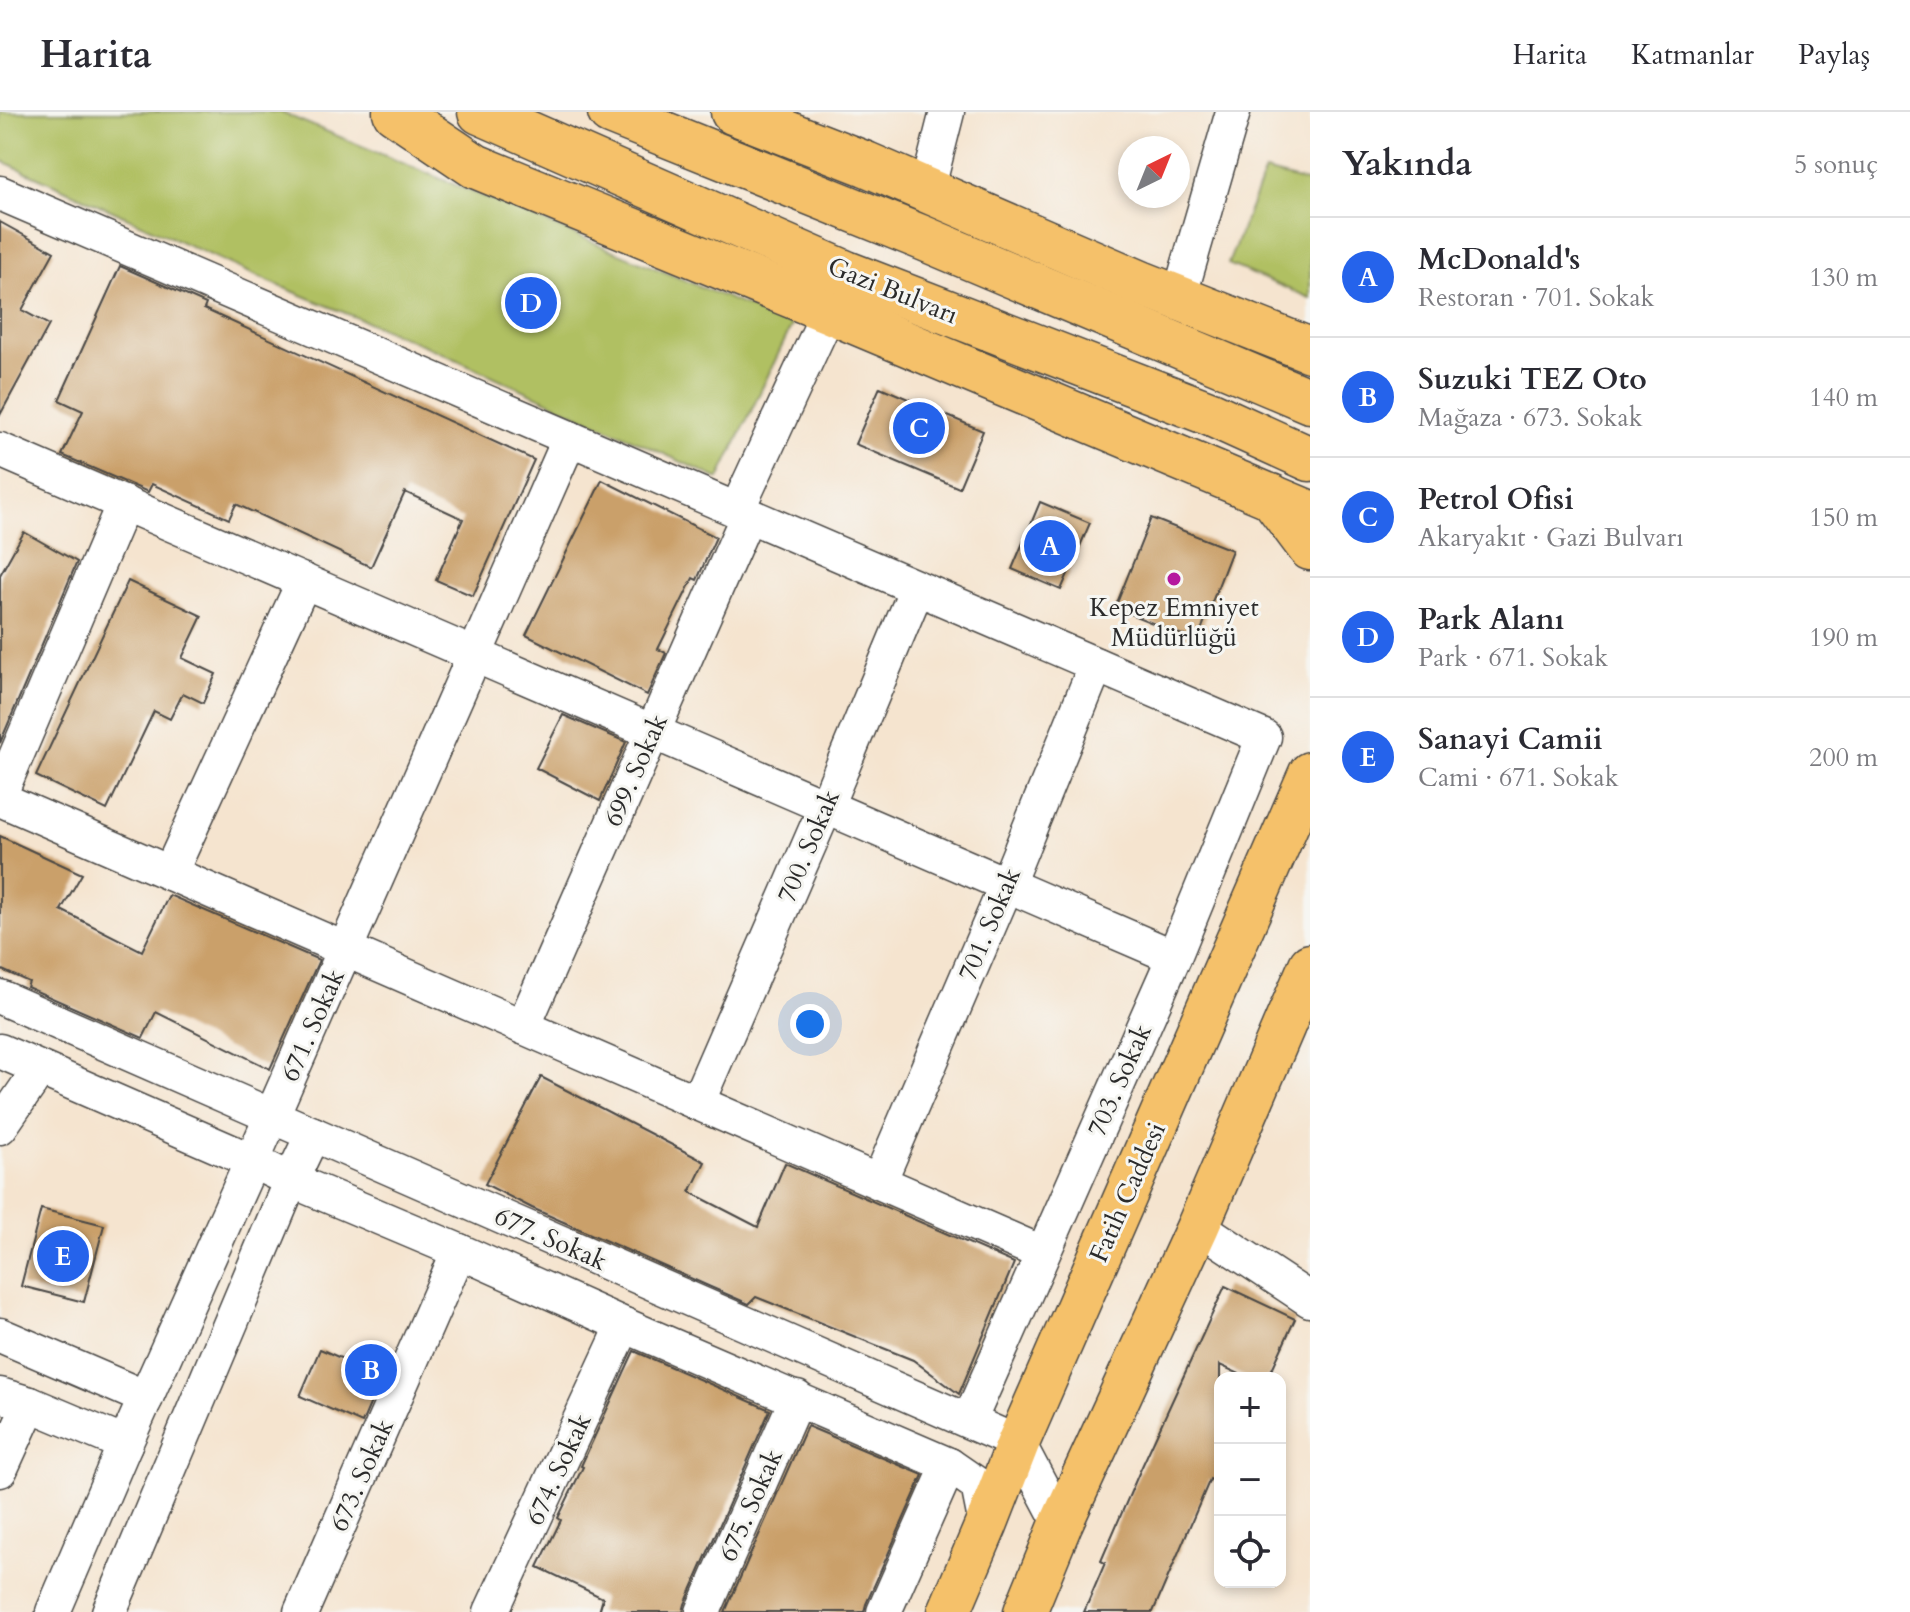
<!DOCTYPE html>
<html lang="tr">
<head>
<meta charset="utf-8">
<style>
  body { margin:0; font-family:Cardo,serif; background:#f7f7f7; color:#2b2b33 }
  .controls { position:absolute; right:24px; bottom:24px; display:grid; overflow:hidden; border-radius:16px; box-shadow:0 4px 12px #0003 }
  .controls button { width:72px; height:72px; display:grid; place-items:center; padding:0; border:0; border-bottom:2px solid #e1e1e2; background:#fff; color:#2b2b33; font:40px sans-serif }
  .compass { position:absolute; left:1118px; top:24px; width:72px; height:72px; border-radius:50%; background:#fff; box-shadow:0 4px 12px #0003; rotate:43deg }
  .you { position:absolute; left:810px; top:912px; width:28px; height:28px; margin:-20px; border:6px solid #fff; border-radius:50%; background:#1a73e8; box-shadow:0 0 0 12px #1a73e833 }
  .badge { display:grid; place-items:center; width:52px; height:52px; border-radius:50%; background:#2563eb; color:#fff; font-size:26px; font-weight:700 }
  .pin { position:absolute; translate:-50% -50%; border:4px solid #fff; box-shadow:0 2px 8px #0006 }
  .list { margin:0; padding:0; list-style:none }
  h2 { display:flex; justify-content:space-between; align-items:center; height:104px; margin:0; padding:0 32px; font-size:34px }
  h2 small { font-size:26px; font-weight:400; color:#7c7c81 }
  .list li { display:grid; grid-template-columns:52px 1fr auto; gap:24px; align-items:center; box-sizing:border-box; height:120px; padding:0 32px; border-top:2px solid #e1e1e2 }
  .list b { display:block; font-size:30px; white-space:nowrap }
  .list p { margin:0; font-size:26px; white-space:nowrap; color:#7c7c81 }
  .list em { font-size:26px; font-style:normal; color:#7c7c81 }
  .icon { flex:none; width:44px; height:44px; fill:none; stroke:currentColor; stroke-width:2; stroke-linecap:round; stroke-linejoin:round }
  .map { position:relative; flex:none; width:1310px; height:1500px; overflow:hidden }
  header { display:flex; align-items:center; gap:48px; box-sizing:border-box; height:112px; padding:0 40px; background:#fff; border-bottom:2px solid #e1e1e2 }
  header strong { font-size:38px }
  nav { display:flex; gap:44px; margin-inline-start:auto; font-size:28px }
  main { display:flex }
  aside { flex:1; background:#fff }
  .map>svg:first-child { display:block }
  .green { fill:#b0c062; stroke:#6e7646; stroke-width:2 }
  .building { fill:#caa06a }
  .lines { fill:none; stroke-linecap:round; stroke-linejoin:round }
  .minor-casing { stroke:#494744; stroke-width:37 }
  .major-casing { stroke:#494744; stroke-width:45 }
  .highway-casing { stroke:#494744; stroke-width:47 }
  .minor { stroke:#fff; stroke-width:34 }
  .major { stroke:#f5c16b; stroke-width:42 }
  .highway { stroke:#f5c16b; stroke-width:44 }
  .poi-dot { fill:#b5179e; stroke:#f6f6f2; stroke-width:3 }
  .labels { text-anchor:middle; stroke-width:6; stroke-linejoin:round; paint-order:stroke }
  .street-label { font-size:26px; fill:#2b2b2b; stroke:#f6f6f2 }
  .poi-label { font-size:26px; fill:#2b2b2b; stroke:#f6f6f2 }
</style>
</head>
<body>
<header>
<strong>Harita</strong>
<nav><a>Harita</a><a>Katmanlar</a><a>Paylaş</a></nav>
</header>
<main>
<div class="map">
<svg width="1310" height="1500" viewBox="0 0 1310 1500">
  <rect width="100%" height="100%" fill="#f6f6f2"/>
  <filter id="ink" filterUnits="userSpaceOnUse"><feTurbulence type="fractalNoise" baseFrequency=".0125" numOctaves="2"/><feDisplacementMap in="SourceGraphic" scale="16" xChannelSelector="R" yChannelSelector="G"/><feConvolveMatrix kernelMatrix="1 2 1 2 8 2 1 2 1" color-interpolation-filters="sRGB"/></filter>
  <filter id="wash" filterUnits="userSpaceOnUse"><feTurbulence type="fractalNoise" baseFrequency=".006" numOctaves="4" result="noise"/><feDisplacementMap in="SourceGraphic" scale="32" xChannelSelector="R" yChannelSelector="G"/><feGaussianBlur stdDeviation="1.8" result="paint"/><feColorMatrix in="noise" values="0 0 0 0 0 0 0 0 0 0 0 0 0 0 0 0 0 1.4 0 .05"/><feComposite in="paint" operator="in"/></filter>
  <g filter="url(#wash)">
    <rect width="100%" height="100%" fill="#f5e4cf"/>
    <!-- green -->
    <g class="green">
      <path d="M 0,0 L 280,0 L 792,213 L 719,367 L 440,240 L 270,170 L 0,48 Z"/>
      <path d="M 1265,59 L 1310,71 L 1310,186 L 1228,152 Z"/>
    </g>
    <g id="blocks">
      <!-- building -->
      <g class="building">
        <path d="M 0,110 L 54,140 L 22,198 L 49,213 L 0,303 Z"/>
        <path d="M 120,154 L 206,192 L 204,197 L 534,348 L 473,484 L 436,468 L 463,407 L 405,380 L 371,455 L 236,392 L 229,407 L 152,372 L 148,380 L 62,343 L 83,299 L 59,288 Z"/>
        <path d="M 880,275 L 983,319 L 959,376 L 855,332 Z"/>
        <path d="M 602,368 L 716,425 L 697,468 L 693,466 L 658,537 L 666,541 L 647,583 L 526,523 Z"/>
        <path d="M 1040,390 L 1090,411 L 1061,478 L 1012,457 Z"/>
        <path d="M 1151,406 L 1232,438 L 1197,529 L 1115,496 Z"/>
        <path d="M 24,420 L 77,450 L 0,631 L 0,463 Z"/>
        <path d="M 128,469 L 202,504 L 182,546 L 216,562 L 203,591 L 183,581 L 170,607 L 154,599 L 107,698 L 36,664 Z"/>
        <path d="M 563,603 L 626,630 L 600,689 L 536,656 Z"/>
        <path d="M 0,724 L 82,762 L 61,798 L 142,839 L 169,783 L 319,848 L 270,957 L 156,900 L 143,926 L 27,875 L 29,870 L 0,857 Z"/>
        <path d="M 541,965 L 705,1050 L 690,1080 L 758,1115 L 785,1051 L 1014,1151 L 959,1282 L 913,1248 L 756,1185 L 749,1192 L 532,1096 L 485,1072 Z"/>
        <path d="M 41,1097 L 104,1113 L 84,1190 L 21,1174 Z"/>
        <path d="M 1225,1174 L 1295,1207 L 1268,1266 L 1248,1266 L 1220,1253 L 1220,1371 L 1210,1367 L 1153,1500 L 1084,1500 L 1105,1451 L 1101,1449 L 1139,1361 Z"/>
        <path d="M 320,1237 L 382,1264 L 362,1311 L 300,1284 Z"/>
        <path d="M 634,1239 L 770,1298 L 685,1492 L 683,1500 L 599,1500 L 603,1486 L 538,1455 L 561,1408 L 558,1406 L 583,1355 L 581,1354 Z"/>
        <path d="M 807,1314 L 923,1363 L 866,1492 L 864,1500 L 725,1500 Z"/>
      </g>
    </g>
  </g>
  <g filter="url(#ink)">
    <use href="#blocks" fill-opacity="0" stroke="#494744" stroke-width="2"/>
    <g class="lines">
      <defs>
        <g id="minor">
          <path d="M 927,79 L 947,0"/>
          <path d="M 0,81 L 1264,625 L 1174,845 L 969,1309"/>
          <path d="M 1179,186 L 1233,0"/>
          <path d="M 0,338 L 1174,845"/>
          <path d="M 737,398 L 829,199"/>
          <path d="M 0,682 L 124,391"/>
          <path d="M 0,687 L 1042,1141"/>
          <path d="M 170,761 L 304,469"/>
          <path d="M 0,885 L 1018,1331 L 1061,1412"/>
          <path d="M 523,915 L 748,403"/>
          <path d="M 0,939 L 252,1049 L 291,1068 L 459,1139 L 624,1213 L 949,1353 L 978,1373 L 986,1413"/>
          <path d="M 697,991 L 826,694 L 917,476"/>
          <path d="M 0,1015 L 40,957"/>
          <path d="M 879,1070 L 1007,772 L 1096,553"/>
          <path d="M 1198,1114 L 1310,1188"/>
          <path d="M 0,1223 L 146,1286"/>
          <path d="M 0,1283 L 30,1292 L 125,1332"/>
          <path d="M 0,1358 L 30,1292"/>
          <path d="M 53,1500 L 125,1332 L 252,1049 L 570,326"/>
          <path d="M 109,1500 L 291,1068 L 313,1022"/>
          <path d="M 301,1500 L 459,1139"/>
          <path d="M 491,1500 L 624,1213"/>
          <path d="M 703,1500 L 797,1286"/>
          <path d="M 884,1500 L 949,1353"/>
        </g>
        <g id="major">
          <path d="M 949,1500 L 986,1413 L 1018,1331 L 1310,661"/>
          <path d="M 1025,1500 L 1061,1412 L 1198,1114 L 1310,853"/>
        </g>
        <g id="highway">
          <path d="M 395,0 L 475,54 L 829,199 L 1310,401"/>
          <path d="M 480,0 L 846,161 L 1211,302 L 1310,347"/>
          <path d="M 610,0 L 923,126 L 1310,289"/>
          <path d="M 733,0 L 866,52 L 1141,171 L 1310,238"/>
          <path d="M 1271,384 L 1310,436"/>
        </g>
      </defs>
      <!-- minor casing -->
      <use href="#minor" class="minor-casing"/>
      <!-- major casing -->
      <use href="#major" class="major-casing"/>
      <!-- highway casing -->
      <use href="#highway" class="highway-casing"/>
      <!-- minor -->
      <use href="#minor" class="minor"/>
      <!-- major -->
      <use href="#major" class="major"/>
      <!-- highway -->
      <use href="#highway" class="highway"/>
    </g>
  </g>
  <!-- markers -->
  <circle class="poi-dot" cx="1174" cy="467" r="8"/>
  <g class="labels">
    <!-- street labels -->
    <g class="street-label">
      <text transform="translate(893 178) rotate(22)" y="9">Gazi Bulvarı</text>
      <text transform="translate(635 658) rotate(-66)" y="9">699. Sokak</text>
      <text transform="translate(808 734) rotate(-67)" y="9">700. Sokak</text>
      <text transform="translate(989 812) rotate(-67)" y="9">701. Sokak</text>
      <text transform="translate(312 913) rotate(-66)" y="9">671. Sokak</text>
      <text transform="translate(1119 968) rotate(-66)" y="9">703. Sokak</text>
      <text transform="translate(1127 1080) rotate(-66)" y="9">Fatih Caddesi</text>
      <text transform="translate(551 1126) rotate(24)" y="9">677. Sokak</text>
      <text transform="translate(558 1357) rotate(-65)" y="9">674. Sokak</text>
      <text transform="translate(361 1363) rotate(-66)" y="9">673. Sokak</text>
      <text transform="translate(750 1393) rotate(-66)" y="9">675. Sokak</text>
    </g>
    <!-- poi labels -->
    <g class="poi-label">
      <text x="1174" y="504">Kepez Emniyet<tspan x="1174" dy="30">Müdürlüğü</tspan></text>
    </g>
  </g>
</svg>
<div class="controls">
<button>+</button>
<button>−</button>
<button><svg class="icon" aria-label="locate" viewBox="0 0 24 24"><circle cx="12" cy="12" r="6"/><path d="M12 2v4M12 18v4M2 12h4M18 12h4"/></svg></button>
</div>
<svg class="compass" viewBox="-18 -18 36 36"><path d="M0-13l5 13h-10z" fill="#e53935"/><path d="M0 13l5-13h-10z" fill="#7c7c81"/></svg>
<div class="you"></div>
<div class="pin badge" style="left:1050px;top:434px">A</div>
<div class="pin badge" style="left:371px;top:1258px">B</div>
<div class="pin badge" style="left:919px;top:316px">C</div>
<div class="pin badge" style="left:531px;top:191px">D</div>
<div class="pin badge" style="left:63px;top:1144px">E</div>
</div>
<aside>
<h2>Yakında<small>5 sonuç</small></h2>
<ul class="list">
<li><span class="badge">A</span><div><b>McDonald's</b><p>Restoran · 701. Sokak</p></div><em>130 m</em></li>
<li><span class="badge">B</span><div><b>Suzuki TEZ Oto</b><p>Mağaza · 673. Sokak</p></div><em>140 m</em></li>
<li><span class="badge">C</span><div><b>Petrol Ofisi</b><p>Akaryakıt · Gazi Bulvarı</p></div><em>150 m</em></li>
<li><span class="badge">D</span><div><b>Park Alanı</b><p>Park · 671. Sokak</p></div><em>190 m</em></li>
<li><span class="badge">E</span><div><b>Sanayi Camii</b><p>Cami · 671. Sokak</p></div><em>200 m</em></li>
</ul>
</aside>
</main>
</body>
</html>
